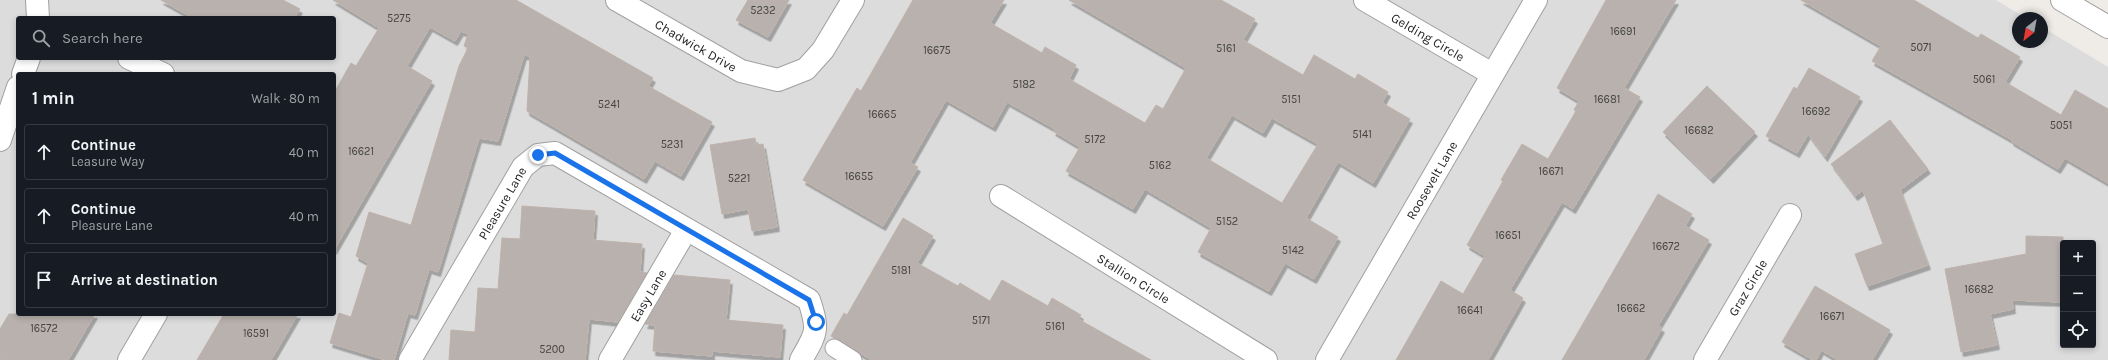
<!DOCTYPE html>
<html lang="en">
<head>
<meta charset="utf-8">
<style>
  body { margin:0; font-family:Karla,sans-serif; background:#242831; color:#f1f3f6 }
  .controls { position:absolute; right:12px; bottom:12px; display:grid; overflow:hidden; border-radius:4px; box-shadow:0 2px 6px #0003 }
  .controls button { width:36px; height:36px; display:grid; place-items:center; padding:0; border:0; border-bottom:1px solid #363941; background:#171b24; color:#f1f3f6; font:20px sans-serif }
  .compass { position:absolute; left:2012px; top:12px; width:36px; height:36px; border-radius:50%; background:#171b24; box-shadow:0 2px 6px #0003; rotate:211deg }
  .stop { position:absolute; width:12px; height:12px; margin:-9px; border:3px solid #1a73e8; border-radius:50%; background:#fff }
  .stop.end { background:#1a73e8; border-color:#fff; box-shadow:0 1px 4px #0008 }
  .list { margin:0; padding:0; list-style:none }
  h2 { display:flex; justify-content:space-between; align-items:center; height:52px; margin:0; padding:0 16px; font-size:17px }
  h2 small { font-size:13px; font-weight:400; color:#9ea1a6 }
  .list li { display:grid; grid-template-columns:26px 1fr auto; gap:12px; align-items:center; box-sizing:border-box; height:56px; margin:0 8px 8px; padding:0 8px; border:1px solid #363941; border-radius:4px }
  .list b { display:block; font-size:15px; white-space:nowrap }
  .list p { margin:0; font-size:13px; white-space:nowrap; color:#9ea1a6 }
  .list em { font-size:13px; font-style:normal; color:#9ea1a6 }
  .icon { flex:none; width:22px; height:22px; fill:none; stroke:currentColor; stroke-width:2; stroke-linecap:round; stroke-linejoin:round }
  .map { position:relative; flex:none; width:2108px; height:360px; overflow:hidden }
  .search { position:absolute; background:#171b24; box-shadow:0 2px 6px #0003; left:16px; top:16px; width:320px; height:44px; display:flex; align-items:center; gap:10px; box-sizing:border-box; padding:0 14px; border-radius:4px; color:#9ea1a6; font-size:15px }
  .panel { position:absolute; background:#171b24; box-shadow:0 2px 6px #0003; left:16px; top:72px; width:320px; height:244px; border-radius:4px }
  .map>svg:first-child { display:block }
  .residential { fill:#dddcdd; fill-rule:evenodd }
  .building { fill:#b8b1ad; stroke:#bfb2ab; fill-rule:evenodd; filter:url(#shadow) }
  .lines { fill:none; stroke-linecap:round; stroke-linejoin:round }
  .service-casing { stroke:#a0a0a0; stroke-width:19 }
  .minor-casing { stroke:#a0a0a0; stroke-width:24 }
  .tertiary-casing { stroke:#a0a0a0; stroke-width:24 }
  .service { stroke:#fff; stroke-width:17 }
  .minor { stroke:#fff; stroke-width:22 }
  .tertiary { stroke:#fff; stroke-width:22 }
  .route { stroke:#1a73e8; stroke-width:5 }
  .labels { text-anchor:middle; stroke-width:3.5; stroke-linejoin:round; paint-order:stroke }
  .number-label { font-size:11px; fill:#454442 }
  .street-label { font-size:13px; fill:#1f1f1f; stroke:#fff }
</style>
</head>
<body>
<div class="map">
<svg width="2108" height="360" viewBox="0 0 2108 360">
  <defs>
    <filter id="shadow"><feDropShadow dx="2.5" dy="4.5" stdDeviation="0" flood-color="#0004"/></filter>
  </defs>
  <rect width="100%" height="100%" fill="#efece7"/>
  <!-- residential -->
  <path class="residential" d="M 0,0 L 1996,0 L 2026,18 L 2018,18 L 2018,42 L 2042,42 L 2042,27 L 2108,67 L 2108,360 L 0,360 ZM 18,18 L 334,18 L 334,58 L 18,58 ZM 18,74 L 334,74 L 334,314 L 18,314 ZM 2063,243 L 2093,243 L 2093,345 L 2063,345 Z"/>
  <!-- building -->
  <g class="building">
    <path d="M 161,0 L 283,0 L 300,9 L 294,18 L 193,18 Z"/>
    <path d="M 333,0 L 516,0 L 653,78 L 648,86 L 712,122 L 681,176 L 655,161 L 644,179 L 527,111 L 530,56 L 524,55 L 498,141 L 479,138 L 438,272 L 429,269 L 415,315 L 408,313 L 394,360 L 386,360 L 330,343 L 339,313 L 351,317 L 368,263 L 356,256 L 369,212 L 411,225 L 459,66 L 468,48 L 464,46 L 468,34 L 461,31 L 455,41 L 430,27 L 407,66 L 432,81 L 334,250 L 334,93 L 351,63 L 356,66 L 379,28 Z"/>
    <path d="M 748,0 L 789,0 L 768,37 L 736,20 Z"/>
    <path d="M 913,0 L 1004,0 L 990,23 L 1042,53 L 1045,47 L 1076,65 L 1069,79 L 1145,123 L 1156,105 L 1163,109 L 1186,68 L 1069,0 L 1221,0 L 1255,19 L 1243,40 L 1303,75 L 1314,55 L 1355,79 L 1358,74 L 1388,92 L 1382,103 L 1410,119 L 1373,183 L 1338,162 L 1306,218 L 1338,237 L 1314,279 L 1285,263 L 1269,291 L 1198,252 L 1211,228 L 1145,189 L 1133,209 L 1066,171 L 1080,147 L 1053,131 L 1055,129 L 1007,102 L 993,127 L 946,100 L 910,163 L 918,167 L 883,226 L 803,180 L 857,88 L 861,91 ZM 1232,115 L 1263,133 L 1272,118 L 1318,144 L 1282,203 L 1206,158 Z"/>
    <path d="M 1606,0 L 1676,0 L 1624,88 L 1640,97 L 1573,209 L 1562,202 L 1510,290 L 1523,298 L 1488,360 L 1396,360 L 1441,281 L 1463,294 L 1485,256 L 1467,245 L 1503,181 L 1501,180 L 1522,144 L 1548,159 L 1576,111 L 1574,110 L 1579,101 L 1557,88 Z"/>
    <path d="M 1801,0 L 1914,0 L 1978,38 L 1981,34 L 2020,57 L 2005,82 L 2061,115 L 2075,90 L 2108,109 L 2108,183 L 2065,158 L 2058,169 L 2011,141 L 2012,140 L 1872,61 L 1881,46 Z"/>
    <path d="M 1809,68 L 1860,97 L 1825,157 L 1808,134 L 1797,153 L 1766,136 L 1794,87 L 1797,89 Z"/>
    <path d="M 1707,86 L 1755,132 L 1711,179 L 1663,132 Z"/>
    <path d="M 1890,120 L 1928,169 L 1900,190 L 1928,265 L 1867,286 L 1855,254 L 1883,244 L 1863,190 L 1855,196 L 1831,164 Z"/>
    <path d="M 755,138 L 756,145 L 763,144 L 777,227 L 752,231 L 748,209 L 722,214 L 710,145 Z"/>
    <path d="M 1658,194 L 1692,214 L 1685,226 L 1709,240 L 1658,326 L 1662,328 L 1644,360 L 1562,360 Z"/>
    <path d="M 522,206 L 595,211 L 593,240 L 642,244 L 640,272 L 647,273 L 618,322 L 589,319 L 585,360 L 449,360 L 451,330 L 475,332 L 478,288 L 498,289 L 502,238 L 520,239 Z"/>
    <path d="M 903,218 L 933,236 L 917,263 L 958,286 L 960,283 L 990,301 L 1002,280 L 1048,306 L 1052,298 L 1081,315 L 1078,319 L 1151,360 L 872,360 L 831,336 L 844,313 L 847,315 Z"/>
    <path d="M 2026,236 L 2063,237 L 2063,302 L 2012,300 L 2013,309 L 1990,314 L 1997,345 L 1961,352 L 1945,269 L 2026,254 Z"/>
    <path d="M 674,275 L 730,280 L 726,320 L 783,325 L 780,357 L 712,351 L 712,356 L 653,351 L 655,325 L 645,324 Z"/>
    <path d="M 1815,286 L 1890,330 L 1872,360 L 1838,360 L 1821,350 L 1816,360 L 1813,360 L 1782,342 Z"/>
    <path d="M 9,314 L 95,314 L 68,360 L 0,360 L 0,329 Z"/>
    <path d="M 224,314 L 298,314 L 271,360 L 197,360 Z"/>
  </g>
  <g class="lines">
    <defs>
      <path id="service" d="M 834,348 L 853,360"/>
      <g id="minor">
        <path id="s1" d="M 617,0 L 741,71 L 778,80 L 806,69 L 823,50 L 853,0"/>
        <path id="s2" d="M 1365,0 L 1492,74"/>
        <path d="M 2062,0 L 2108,27"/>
        <path d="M 129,58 L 163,74"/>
        <path id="s3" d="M 1001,196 L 1266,360"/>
        <path d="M 129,360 L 156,314"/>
        <path id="s4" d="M 410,360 L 523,167 L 538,155 L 555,153 L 809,300 C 819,331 817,332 801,360"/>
        <path id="s5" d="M 610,360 L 686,230"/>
        <path id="s6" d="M 1327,360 L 1536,0"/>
        <path id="s7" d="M 1705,360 L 1790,215"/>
      </g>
      <g id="tertiary">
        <path d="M 37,0 L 38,18"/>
        <path d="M 23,74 L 29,58"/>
        <path d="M 0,140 L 18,87"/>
      </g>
    </defs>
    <!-- service casing -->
    <use href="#service" class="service-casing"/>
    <!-- minor casing -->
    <use href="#minor" class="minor-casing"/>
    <!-- tertiary casing -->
    <use href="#tertiary" class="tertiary-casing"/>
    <!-- service -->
    <use href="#service" class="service"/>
    <!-- minor -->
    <use href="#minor" class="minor"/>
    <!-- tertiary -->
    <use href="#tertiary" class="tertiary"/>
  </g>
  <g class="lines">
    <!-- route -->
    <path class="route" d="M 538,155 L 555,153 L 809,300 L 816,322"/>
  </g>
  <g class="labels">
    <!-- number labels -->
    <g class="number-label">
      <text x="763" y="14">5232</text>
      <text x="399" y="22">5275</text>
      <text x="1623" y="35">16691</text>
      <text x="1921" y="51">5071</text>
      <text x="1226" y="52">5161</text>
      <text x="937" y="54">16675</text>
      <text x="1984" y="83">5061</text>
      <text x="1024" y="88">5182</text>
      <text x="1291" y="103">5151</text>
      <text x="1607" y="103">16681</text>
      <text x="609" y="108">5241</text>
      <text x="1816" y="115">16692</text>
      <text x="882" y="118">16665</text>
      <text x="2061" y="129">5051</text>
      <text x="1699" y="134">16682</text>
      <text x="1362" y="138">5141</text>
      <text x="1095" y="143">5172</text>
      <text x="672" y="148">5231</text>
      <text x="361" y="155">16621</text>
      <text x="1160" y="169">5162</text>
      <text x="1551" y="175">16671</text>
      <text x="859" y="180">16655</text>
      <text x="739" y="182">5221</text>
      <text x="1227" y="225">5152</text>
      <text x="1508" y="239">16651</text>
      <text x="1666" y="250">16672</text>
      <text x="1293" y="254">5142</text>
      <text x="901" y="274">5181</text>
      <text x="1979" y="293">16682</text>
      <text x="1631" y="312">16662</text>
      <text x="1470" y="314">16641</text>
      <text x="1832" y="320">16671</text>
      <text x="981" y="324">5171</text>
      <text x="1055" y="330">5161</text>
      <text x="44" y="332">16572</text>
      <text x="256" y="337">16591</text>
      <text x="552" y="353">5200</text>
    </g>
    <!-- street labels -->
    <g class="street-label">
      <text dy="5" stroke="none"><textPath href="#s2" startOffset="73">Gelding Circle</textPath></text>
      <text dy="5" stroke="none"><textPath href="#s1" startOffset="91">Chadwick Drive</textPath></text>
      <text dy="5" stroke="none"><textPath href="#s6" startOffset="208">Roosevelt Lane</textPath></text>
      <text dy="5" stroke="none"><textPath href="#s4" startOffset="182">Pleasure Lane</textPath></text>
      <text dy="5" stroke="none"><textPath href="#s3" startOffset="156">Stallion Circle</textPath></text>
      <text dy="5" stroke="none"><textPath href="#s7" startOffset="84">Graz Circle</textPath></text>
      <text dy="5" stroke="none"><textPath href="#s5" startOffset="75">Easy Lane</textPath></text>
    </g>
  </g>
</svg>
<div class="controls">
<button>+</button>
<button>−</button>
<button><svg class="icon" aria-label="locate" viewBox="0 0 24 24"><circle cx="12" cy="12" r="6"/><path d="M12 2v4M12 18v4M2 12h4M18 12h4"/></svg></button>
</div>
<svg class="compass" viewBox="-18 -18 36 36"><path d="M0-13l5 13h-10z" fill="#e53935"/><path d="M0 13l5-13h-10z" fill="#9ea1a6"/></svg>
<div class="stop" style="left:816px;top:322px"></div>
<div class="stop end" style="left:538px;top:155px"></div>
<div class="search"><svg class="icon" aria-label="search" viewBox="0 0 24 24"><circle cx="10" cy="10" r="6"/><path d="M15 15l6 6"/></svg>Search here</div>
<section class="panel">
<h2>1 min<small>Walk · 80 m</small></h2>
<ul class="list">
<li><svg class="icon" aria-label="ahead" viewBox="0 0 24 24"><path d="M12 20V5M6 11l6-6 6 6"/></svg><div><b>Continue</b><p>Leasure Way</p></div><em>40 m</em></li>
<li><svg class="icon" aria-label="ahead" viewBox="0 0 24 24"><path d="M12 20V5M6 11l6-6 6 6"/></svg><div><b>Continue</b><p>Pleasure Lane</p></div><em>40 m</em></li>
<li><svg class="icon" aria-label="arrive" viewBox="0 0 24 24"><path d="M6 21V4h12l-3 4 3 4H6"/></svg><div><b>Arrive at destination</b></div></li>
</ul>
</section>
</div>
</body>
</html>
